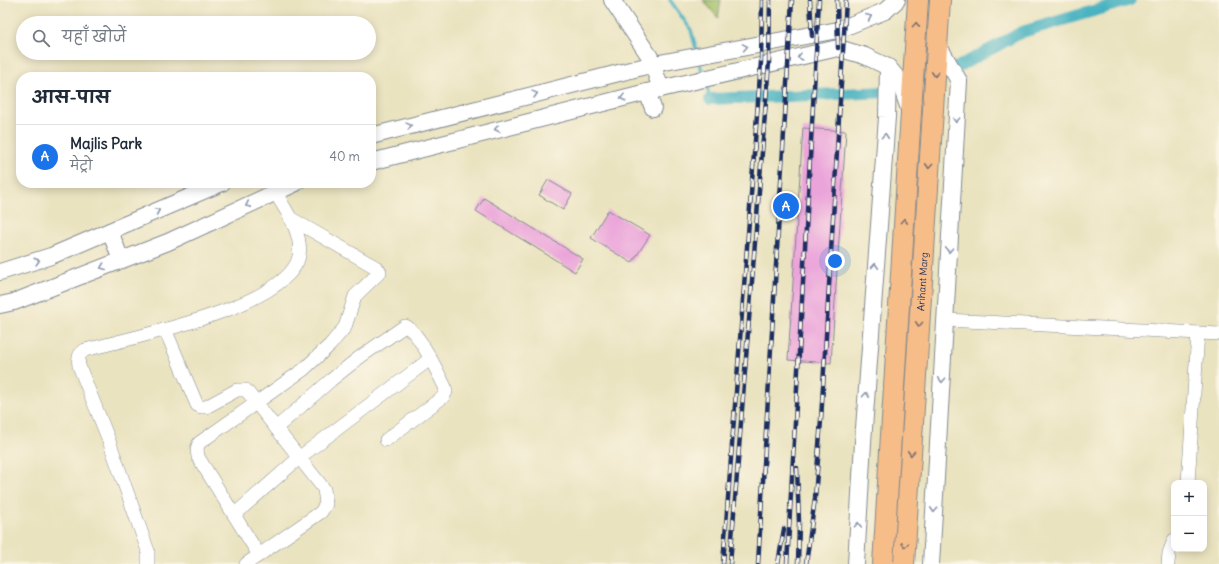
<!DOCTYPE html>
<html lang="hi">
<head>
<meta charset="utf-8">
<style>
  body { margin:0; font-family:Delius,"Playpen Sans Deva",sans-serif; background:#f6f6f7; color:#1f2937 }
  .controls { position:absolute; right:12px; bottom:12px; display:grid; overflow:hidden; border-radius:8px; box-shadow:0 2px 10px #0003 }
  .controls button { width:36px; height:36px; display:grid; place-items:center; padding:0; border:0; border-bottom:1px solid #e0e1e3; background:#fff; color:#1f2937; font:20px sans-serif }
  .you { position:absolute; left:835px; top:261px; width:14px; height:14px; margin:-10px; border:3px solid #fff; border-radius:50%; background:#1a73e8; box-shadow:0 0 0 6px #1a73e833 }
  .badge { display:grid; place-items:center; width:26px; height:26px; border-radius:50%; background:#1a73e8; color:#fff; font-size:13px; font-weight:700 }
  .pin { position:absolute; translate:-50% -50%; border:2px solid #fff; box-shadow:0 1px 4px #0006 }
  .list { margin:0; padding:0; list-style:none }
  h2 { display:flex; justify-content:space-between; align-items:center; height:52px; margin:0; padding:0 16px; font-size:17px }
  h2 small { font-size:13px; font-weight:400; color:#747a83 }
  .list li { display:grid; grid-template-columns:26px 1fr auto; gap:12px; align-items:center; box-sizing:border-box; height:64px; padding:0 16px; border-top:1px solid #e0e1e3 }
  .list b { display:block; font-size:15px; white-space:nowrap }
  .list p { margin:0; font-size:13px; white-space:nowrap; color:#747a83 }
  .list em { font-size:13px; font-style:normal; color:#747a83 }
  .icon { flex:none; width:22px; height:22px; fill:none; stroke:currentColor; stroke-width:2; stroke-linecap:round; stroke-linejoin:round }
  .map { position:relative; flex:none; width:1219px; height:564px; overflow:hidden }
  .search { position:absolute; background:#fff; box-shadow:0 2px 10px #0003; left:16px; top:16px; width:360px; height:44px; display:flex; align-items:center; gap:10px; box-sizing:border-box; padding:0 14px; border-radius:22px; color:#747a83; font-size:15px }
  .panel { position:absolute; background:#fff; box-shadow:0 2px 10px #0003; left:16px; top:72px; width:360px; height:116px; border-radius:16px }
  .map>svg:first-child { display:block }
  .green { fill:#a4c26a; stroke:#607864 }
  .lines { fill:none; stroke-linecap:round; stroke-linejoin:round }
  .stream { stroke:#44b1c0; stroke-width:3.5 }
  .canal { stroke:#44b1c0; stroke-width:12 }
  .building { fill:#eba4da }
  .minor-casing { stroke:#82898f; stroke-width:14 }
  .tertiary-casing { stroke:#82898f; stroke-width:18 }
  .primary-casing { stroke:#82898f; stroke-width:22 }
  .minor { stroke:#fff; stroke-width:13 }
  .tertiary { stroke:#fff; stroke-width:16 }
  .primary { stroke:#f7bd88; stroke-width:20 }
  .rail-casing { stroke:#1b2f5e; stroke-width:4.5 }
  .rail { stroke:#fcf5e5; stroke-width:3; stroke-dasharray:9; stroke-linecap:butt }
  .oneway { stroke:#8d97ae }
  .oneway2 { stroke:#7e6f71 }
  .labels { text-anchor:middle; stroke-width:3; stroke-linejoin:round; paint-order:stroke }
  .street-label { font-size:10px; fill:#1b2f5e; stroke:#fcf5e5 }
</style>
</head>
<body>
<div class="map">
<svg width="1219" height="564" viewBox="0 0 1219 564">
  <rect width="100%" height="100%" fill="#fcf5e5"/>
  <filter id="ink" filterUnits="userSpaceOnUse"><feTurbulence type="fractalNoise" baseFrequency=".025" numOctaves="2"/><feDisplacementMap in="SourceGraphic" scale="8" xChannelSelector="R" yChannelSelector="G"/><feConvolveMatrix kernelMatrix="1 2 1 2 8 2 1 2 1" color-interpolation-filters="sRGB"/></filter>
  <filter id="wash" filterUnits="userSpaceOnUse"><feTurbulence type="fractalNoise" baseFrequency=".012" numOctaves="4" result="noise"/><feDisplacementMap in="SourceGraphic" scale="16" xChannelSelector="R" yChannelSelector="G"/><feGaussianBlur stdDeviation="0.9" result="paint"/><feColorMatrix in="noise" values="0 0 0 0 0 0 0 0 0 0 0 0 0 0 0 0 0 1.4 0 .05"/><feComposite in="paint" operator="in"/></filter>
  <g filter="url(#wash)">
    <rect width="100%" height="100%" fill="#eae3c0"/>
    <!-- green -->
    <path class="green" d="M 703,0 L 721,0 L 718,18 Z"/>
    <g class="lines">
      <!-- stream -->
      <g class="stream">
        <path d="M 670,0 L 691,30 L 697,52"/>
        <path d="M 699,60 L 703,75"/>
        <path d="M 706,83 L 710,99"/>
      </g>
      <!-- canal -->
      <path class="canal" d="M 710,99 L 888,92 L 956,68 L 1022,32 L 1130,0"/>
    </g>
    <g id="blocks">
      <!-- building -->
      <g class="building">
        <path d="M 803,128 L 846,131 L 831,363 L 788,360 Z"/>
        <path d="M 548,180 L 572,194 L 563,210 L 539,195 Z"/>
        <path d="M 484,198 L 583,259 L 575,272 L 476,211 Z"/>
        <path d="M 608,210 L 650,235 L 632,263 L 591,238 Z"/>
      </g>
    </g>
  </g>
  <g filter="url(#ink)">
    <use href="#blocks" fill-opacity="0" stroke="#82898f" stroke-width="1"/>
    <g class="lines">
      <defs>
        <g id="minor">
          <path d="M 946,320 L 1219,334"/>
          <path d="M 165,329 L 197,405 L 201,407 L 206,407 L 237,390 L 246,390 L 324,489 L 326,504 L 321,512 L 246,564"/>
          <path d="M 276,428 L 331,380 L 360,357 L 405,326 C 418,330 438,373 445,387 L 446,392 L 443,397 L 386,440"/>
          <path d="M 1188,483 L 1198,333"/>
          <path d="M 234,515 L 300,457 L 430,359"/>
          <path d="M 259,555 L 198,457 L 197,449 L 199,443 L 303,370 L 330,345 L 345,327 L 355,296 L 380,272 L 377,268 L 290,218"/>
          <path d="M 148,564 L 148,551 L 108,438 L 79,366 C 78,359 78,354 85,350 C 130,338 289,307 299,256 C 303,233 286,211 275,192"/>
          <path d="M 1168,564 L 1169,553 L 1174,540"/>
        </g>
        <g id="tertiary">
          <path d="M 612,0 L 650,57 L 661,89"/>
          <path d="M 888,67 L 899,80 L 909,109"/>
          <path d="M 647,92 L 653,108"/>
          <path d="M 371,136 L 654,64 L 838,30 L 885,11 L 897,0"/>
          <path d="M 371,162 L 647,92 L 838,48 L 865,56 L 888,67 L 887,117 L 863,442 L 856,564"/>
          <path d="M 110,231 L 121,260"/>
          <path d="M 0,272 L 51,256 L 222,183"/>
          <path d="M 0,305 L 14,302 L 168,242 L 296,183"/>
          <path d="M 931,564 L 959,81 L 937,43"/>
        </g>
        <g id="primary">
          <path d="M 883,564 L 918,0"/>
          <path id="s1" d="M 904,564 L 940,0"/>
        </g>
      </defs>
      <!-- minor casing -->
      <use href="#minor" class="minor-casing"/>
      <!-- tertiary casing -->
      <use href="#tertiary" class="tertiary-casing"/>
      <!-- primary casing -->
      <use href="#primary" class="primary-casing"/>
      <!-- minor -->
      <use href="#minor" class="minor"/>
      <!-- tertiary -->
      <use href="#tertiary" class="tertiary"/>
      <!-- primary -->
      <use href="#primary" class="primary"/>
      <defs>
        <g id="rail">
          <path d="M 810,0 L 812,36"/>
          <path d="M 837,0 L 838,48"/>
          <path d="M 797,468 L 799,522 L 798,564"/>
          <path d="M 723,564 L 761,62 L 762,0"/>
          <path d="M 730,564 L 769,62 L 770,0"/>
          <path d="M 758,564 L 792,0"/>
          <path d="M 778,564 L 784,529"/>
          <path d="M 787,564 L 819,0"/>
          <path d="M 806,564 L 815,498 L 821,420 L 846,0"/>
        </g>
      </defs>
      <!-- rail casing -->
      <use href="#rail" class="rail-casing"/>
      <!-- rail -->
      <use href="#rail" class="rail"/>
    </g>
    <!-- one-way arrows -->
    <defs><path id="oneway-chevron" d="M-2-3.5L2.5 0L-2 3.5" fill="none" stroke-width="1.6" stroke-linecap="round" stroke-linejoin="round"/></defs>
    <g class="oneway">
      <use href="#oneway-chevron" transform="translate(869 17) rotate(-23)"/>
      <use href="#oneway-chevron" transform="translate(745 47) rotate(-10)"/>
      <use href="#oneway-chevron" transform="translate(800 57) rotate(166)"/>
      <use href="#oneway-chevron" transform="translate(535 94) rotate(-15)"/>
      <use href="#oneway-chevron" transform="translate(623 98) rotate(166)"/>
      <use href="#oneway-chevron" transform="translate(956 120) rotate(93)"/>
      <use href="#oneway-chevron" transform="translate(409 126) rotate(-15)"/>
      <use href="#oneway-chevron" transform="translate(497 129) rotate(166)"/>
      <use href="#oneway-chevron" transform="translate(885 136) rotate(-85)"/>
      <use href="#oneway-chevron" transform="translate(248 205) rotate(155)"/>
      <use href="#oneway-chevron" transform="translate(157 211) rotate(-23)"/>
      <use href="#oneway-chevron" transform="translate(949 250) rotate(93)"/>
      <use href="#oneway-chevron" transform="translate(37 261) rotate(-17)"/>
      <use href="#oneway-chevron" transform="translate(875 266) rotate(-86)"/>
      <use href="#oneway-chevron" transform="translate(103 267) rotate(159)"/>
      <use href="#oneway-chevron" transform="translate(942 380) rotate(93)"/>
      <use href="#oneway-chevron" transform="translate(866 395) rotate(-86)"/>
      <use href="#oneway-chevron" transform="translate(934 510) rotate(93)"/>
      <use href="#oneway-chevron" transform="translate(858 525) rotate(-87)"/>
    </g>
    <g class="oneway2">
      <use href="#oneway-chevron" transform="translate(916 25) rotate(-86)"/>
      <use href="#oneway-chevron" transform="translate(935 74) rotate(94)"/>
      <use href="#oneway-chevron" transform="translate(929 166) rotate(94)"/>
      <use href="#oneway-chevron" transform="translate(904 221) rotate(-86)"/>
      <use href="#oneway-chevron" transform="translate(919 324) rotate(94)"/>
      <use href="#oneway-chevron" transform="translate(911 453) rotate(94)"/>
      <use href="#oneway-chevron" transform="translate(905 545) rotate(93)"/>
    </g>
  </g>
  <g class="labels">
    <!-- street labels -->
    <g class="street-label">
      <text dy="4" stroke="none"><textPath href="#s1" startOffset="283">Arihant Marg</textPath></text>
    </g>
  </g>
</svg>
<div class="controls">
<button>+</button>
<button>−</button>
</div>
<div class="you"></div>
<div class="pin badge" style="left:786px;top:206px">A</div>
<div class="search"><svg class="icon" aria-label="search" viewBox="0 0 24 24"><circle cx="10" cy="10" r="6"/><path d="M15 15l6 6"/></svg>यहाँ खोजें</div>
<section class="panel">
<h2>आस-पास<small></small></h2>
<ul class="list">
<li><span class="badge">A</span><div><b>Majlis Park</b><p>मेट्रो</p></div><em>40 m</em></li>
</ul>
</section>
</div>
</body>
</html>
